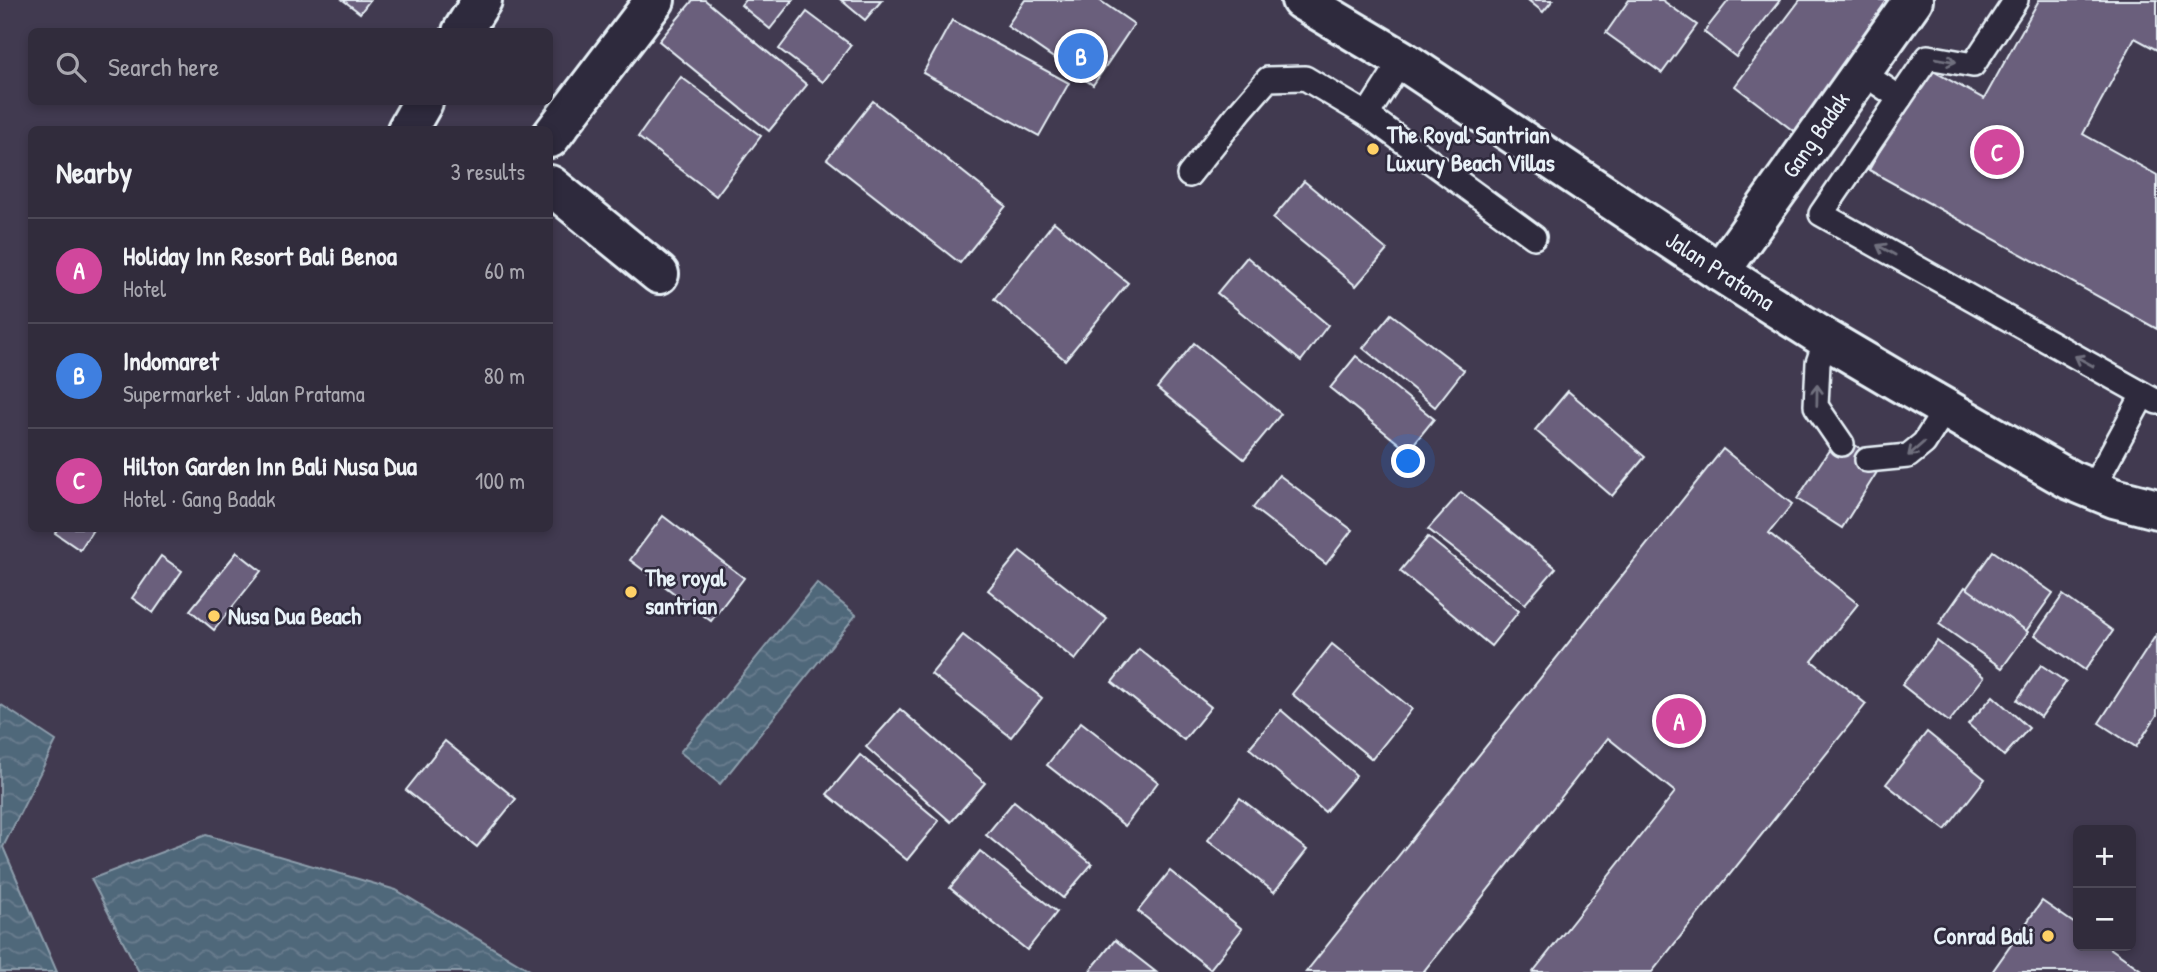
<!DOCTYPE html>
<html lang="en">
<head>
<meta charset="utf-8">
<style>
  body { margin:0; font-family:"Patrick Hand",sans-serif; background:#3d3847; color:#f1f3f6 }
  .controls { position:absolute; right:21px; bottom:21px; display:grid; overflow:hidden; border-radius:10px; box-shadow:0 4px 10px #0003 }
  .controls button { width:63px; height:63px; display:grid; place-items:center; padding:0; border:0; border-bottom:2px solid #4c4856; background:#312c3c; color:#f1f3f6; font:35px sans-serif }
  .you { position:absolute; left:1409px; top:462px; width:24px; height:24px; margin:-18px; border:5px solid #fff; border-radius:50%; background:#1a73e8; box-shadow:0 0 0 10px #1a73e833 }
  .badge { display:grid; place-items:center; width:46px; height:46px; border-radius:50%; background:#ffd166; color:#fff; font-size:23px; font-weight:700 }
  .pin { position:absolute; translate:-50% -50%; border:4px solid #fff; box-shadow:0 2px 7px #0006 }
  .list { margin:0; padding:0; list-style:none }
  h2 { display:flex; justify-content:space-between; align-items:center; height:91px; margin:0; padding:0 28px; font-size:30px }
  h2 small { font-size:23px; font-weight:400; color:#a8a7af }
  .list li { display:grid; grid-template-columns:46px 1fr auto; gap:21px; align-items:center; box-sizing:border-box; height:105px; padding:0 28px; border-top:2px solid #4c4856 }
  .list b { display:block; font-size:26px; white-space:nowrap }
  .list p { margin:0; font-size:23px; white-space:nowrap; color:#a8a7af }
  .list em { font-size:23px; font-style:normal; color:#a8a7af }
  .icon { flex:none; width:38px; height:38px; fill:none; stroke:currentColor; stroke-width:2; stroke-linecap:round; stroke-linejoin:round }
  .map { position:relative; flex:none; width:2157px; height:972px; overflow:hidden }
  .search { position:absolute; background:#312c3c; box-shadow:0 4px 10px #0003; left:28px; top:28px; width:525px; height:77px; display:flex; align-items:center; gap:18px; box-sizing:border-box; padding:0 24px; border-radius:10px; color:#a8a7af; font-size:26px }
  .panel { position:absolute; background:#312c3c; box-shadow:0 4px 10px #0003; left:28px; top:126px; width:525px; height:406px; border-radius:10px }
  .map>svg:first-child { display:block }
  .water { fill:url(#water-waves); stroke:#8d9eac; stroke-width:2 }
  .building { fill:#6a5e7b; stroke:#e8f1f8; stroke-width:2 }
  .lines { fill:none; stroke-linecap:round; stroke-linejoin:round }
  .lane-casing { stroke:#e8f1f8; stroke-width:28 }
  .street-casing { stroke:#e8f1f8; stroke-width:44 }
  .secondary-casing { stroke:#e8f1f8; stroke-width:44 }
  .lane { stroke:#2f2a3d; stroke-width:23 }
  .street { stroke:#2f2a3d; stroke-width:38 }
  .secondary { stroke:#2f2a3d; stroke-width:38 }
  .oneway { stroke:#70707e }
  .poi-dot { fill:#ffd166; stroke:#2f2a3d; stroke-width:2.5 }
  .labels { text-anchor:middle; stroke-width:5; stroke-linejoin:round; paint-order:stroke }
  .poi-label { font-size:24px; font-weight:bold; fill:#e8f1f8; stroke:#2f2a3d; text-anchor:start }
  .street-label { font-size:24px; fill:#e8f1f8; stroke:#2f2a3d }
</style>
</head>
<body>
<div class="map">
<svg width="2157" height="972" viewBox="0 0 2157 972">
  <defs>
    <pattern id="water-waves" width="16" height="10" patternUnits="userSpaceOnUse" patternTransform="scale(1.75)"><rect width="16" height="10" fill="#50677a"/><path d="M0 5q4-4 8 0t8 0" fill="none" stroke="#697d8e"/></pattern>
  </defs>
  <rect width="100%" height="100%" fill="#413a50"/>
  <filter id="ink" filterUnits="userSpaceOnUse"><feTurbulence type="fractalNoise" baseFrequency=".0143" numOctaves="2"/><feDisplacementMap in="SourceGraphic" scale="14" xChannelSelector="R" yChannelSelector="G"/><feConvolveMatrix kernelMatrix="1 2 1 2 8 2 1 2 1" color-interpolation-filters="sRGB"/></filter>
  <g filter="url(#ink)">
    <!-- water -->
    <g class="water">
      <path d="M 817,583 L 856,615 L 720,784 L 680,752 Z"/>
      <path d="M 0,704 L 56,741 L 3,847 L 57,972 L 0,972 Z"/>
      <path d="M 206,835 L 396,890 L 533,972 L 139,972 L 91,879 Z"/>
    </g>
    <!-- building -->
    <g class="building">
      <path d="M 343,0 L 370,0 L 360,13 Z"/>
      <path d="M 693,0 L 705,0 L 807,85 L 769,131 L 659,41 Z"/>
      <path d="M 745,0 L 793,0 L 770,29 L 741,5 Z"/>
      <path d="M 841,0 L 882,0 L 865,20 Z"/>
      <path d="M 1025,0 L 1099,0 L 1134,24 L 1093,85 L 1007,26 Z"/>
      <path d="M 1528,0 L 1553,0 L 1543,12 Z"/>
      <path d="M 1629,0 L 1662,0 L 1697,25 L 1662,73 L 1606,33 Z"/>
      <path d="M 1729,0 L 1780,0 L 1736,57 L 1704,32 Z"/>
      <path d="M 1800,0 L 1902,0 L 1800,136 L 1735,86 Z"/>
      <path d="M 2039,0 L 2157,0 L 2157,50 L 2135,38 L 2083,134 L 2157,175 L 2157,329 L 1869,170 L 1926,67 L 1984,99 Z"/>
      <path d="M 807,12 L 851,45 L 823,82 L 779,49 Z"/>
      <path d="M 952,20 L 1069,83 L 1039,136 L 923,73 Z"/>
      <path d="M 681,77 L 761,136 L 716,196 L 638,137 Z"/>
      <path d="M 873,101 L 1006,206 L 960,263 L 827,159 Z"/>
      <path d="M 1304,181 L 1387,250 L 1356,286 L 1273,218 Z"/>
      <path d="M 1054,222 L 1128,283 L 1065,360 L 994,299 Z"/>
      <path d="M 1247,257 L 1328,325 L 1301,361 L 1217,293 Z"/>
      <path d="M 1391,314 L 1464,370 L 1435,407 L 1363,348 Z"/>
      <path d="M 1194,343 L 1281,414 L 1244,459 L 1157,388 Z"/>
      <path d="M 1356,356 L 1434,419 L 1408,451 L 1330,388 Z"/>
      <path d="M 1568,391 L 1645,457 L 1612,496 L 1535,430 Z"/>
      <path d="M 1846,439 L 1870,455 L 1864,464 L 1877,472 L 1842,528 L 1797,499 L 1833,444 Z"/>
      <path d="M 1723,449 L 1792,504 L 1769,533 L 1858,604 L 1812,661 L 1866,704 L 1652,972 L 1533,972 L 1675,792 L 1608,738 L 1424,971 L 1426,972 L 1306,972 Z"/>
      <path d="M 1279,475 L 1352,530 L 1326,564 L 1253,508 Z"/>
      <path d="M 1461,492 L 1556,568 L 1525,604 L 1428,529 Z"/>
      <path d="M 663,516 L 744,578 L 711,621 L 630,560 Z"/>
      <path d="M 58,528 L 94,528 L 80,550 L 55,533 Z"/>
      <path d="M 1428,537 L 1519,611 L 1491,646 L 1400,571 Z"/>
      <path d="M 1020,551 L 1107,619 L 1075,660 L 988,590 Z"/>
      <path d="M 1993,551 L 2053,593 L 2026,631 L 1966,589 Z"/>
      <path d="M 237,552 L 261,571 L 214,630 L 190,610 Z"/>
      <path d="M 161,556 L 182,571 L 153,613 L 132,598 Z"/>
      <path d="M 1965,587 L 2028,632 L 2002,668 L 1939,624 Z"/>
      <path d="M 2063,595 L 2113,631 L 2085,670 L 2035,635 Z"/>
      <path d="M 963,635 L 1042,698 L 1011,737 L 931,674 Z"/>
      <path d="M 2156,635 L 2157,715 L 2136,747 L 2099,723 Z"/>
      <path d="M 1937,641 L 1984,677 L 1949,722 L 1902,685 Z"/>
      <path d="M 1332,644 L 1412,709 L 1372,759 L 1292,694 Z"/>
      <path d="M 1139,649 L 1211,707 L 1184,740 L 1112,682 Z"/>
      <path d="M 2041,665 L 2066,682 L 2041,717 L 2017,700 Z"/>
      <path d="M 1993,696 L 2029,728 L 2004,756 L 1968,724 Z"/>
      <path d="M 900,709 L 985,783 L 951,822 L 866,747 Z"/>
      <path d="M 1281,710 L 1356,775 L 1325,812 L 1249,748 Z"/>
      <path d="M 1081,722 L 1158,782 L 1125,826 L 1047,765 Z"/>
      <path d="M 1927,732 L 1985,779 L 1945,830 L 1886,784 Z"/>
      <path d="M 445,741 L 516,799 L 477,847 L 406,790 Z"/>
      <path d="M 860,755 L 939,821 L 907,860 L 827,794 Z"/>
      <path d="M 1240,798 L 1307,850 L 1274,892 L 1208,840 Z"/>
      <path d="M 1014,801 L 1092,864 L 1063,898 L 986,835 Z"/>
      <path d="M 980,851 L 1057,912 L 1027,950 L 950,888 Z"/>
      <path d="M 1170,871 L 1242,929 L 1210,969 L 1138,911 Z"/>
      <path d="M 2042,901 L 2078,926 L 2078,946 L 2107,946 L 2144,972 L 1992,972 Z"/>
      <path d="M 1115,940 L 1156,972 L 1089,972 Z"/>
    </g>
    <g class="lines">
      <defs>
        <g id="lane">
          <path d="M 2016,0 L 1973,65 L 1928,57 L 1821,214 L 2157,402"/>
          <path d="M 1861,72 L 1900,98"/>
          <path d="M 1367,115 L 1534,237"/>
          <path d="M 1189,175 L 1241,110 L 1268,79 L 1305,78 L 1367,115 L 1402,60"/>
          <path d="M 1826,339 L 1818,363 L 1816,406 L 1842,444"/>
          <path d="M 1867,460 L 1908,456 L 1924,443 L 1946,408"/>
          <path d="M 2092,489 L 2143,395"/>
        </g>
        <g id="street">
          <path d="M 462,32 L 482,0"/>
          <path d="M 407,130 L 423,102"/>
          <path d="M 550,138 L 655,0"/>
          <path d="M 550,185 L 659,274"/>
          <path d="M 1720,272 L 1913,0"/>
        </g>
        <path id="secondary" d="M 1301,0 L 1402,60 L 1720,272 L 1826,339 L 1899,382 L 2070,480 L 2114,498 L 2157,509"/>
      </defs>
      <!-- lane casing -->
      <use href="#lane" class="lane-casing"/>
      <!-- street casing -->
      <use href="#street" class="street-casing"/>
      <!-- secondary casing -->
      <use href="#secondary" class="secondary-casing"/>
      <!-- lane -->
      <use href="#lane" class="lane"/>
      <!-- street -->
      <use href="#street" class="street"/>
      <!-- secondary -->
      <use href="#secondary" class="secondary"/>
    </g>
    <!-- one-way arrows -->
    <defs><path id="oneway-shaft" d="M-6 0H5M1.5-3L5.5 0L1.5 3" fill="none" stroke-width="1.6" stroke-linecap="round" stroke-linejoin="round" transform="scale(1.75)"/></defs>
    <g class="oneway">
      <use href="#oneway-shaft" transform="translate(1946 60) rotate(10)"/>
      <use href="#oneway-shaft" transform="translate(1886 250) rotate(-151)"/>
      <use href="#oneway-shaft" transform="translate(2084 361) rotate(-151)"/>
      <use href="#oneway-shaft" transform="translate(1817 395) rotate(-89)"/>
      <use href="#oneway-shaft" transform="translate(1916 449) rotate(139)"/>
    </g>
  </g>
  <!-- markers -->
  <g class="poi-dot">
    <circle cx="1373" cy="149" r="7"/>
    <circle cx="631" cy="592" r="7"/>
    <circle cx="214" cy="616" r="7"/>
    <circle cx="2048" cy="936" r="7"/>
  </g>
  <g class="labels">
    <!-- poi labels -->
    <g class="poi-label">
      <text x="1387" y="143">The Royal Santrian<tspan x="1387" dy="28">Luxury Beach Villas</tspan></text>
      <text x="645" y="586">The royal<tspan x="645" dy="28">santrian</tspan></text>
      <text x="228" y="624">Nusa Dua Beach</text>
      <text x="2034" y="944" text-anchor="end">Conrad Bali</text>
    </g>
    <!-- street labels -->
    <g class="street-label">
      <text transform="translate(1816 135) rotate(-55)" y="8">Gang Badak</text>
      <text transform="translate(1720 271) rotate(33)" y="8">Jalan Pratama</text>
    </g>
  </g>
</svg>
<div class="controls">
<button>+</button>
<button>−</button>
</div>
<div class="you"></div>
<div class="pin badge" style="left:1679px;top:721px;background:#d1479c">A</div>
<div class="pin badge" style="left:1081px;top:56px;background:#3f7fe0">B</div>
<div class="pin badge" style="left:1997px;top:152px;background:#d1479c">C</div>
<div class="search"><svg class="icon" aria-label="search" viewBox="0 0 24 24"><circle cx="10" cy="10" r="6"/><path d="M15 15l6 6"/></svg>Search here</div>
<section class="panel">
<h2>Nearby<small>3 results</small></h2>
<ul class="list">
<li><span class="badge" style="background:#d1479c">A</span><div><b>Holiday Inn Resort Bali Benoa</b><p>Hotel</p></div><em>60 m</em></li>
<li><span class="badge" style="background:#3f7fe0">B</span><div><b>Indomaret</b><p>Supermarket · Jalan Pratama</p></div><em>80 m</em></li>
<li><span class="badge" style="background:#d1479c">C</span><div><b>Hilton Garden Inn Bali Nusa Dua</b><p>Hotel · Gang Badak</p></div><em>100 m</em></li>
</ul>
</section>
</div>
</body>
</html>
